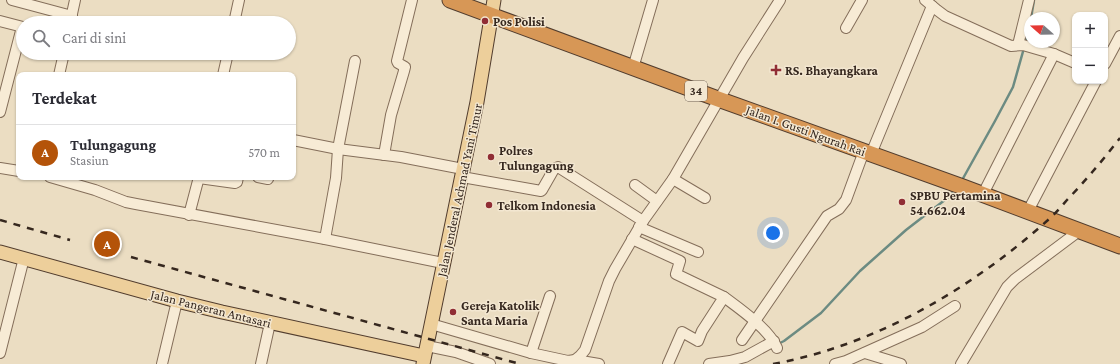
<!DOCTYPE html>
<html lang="id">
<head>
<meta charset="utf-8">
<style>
  body { margin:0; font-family:"Crimson Pro",serif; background:#f7f7f7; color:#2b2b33 }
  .controls { position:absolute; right:12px; top:12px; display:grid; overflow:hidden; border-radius:8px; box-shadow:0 1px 3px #0004 }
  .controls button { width:36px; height:36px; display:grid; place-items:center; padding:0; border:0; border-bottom:1px solid #e1e1e2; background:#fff; color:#2b2b33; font:20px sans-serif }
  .compass { position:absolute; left:1024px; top:12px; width:36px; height:36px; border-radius:50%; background:#fff; box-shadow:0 1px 3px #0004; rotate:290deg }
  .you { position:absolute; left:773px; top:233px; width:14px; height:14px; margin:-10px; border:3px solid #fff; border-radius:50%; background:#1a73e8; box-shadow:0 0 0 6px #1a73e833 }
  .badge { display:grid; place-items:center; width:26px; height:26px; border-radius:50%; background:#b45309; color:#fff; font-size:13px; font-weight:700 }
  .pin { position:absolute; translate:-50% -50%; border:2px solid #fff; box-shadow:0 1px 4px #0006 }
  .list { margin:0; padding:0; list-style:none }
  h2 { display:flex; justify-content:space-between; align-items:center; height:52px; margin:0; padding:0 16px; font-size:17px }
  h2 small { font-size:13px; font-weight:400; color:#7c7c81 }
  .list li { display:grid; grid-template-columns:26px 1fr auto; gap:12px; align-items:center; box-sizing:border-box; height:56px; padding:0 16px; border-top:1px solid #e1e1e2 }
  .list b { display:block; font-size:15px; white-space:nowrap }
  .list p { margin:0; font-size:13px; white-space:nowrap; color:#7c7c81 }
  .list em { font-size:13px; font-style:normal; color:#7c7c81 }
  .icon { flex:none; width:22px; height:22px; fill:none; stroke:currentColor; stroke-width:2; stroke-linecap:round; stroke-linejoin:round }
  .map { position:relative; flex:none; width:1120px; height:364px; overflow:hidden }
  .search { position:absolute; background:#fff; box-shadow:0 1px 3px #0004; left:16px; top:16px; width:280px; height:44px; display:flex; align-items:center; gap:10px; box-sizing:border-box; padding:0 14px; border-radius:22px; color:#7c7c81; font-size:15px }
  .panel { position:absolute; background:#fff; box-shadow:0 1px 3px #0004; left:16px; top:72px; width:280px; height:108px; border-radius:8px }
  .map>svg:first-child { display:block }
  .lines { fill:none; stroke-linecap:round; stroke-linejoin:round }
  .stream { stroke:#6c8b82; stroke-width:2.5 }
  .minor-casing { stroke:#846e5a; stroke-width:12 }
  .major-casing { stroke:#523d2e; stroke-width:15 }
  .highway-casing { stroke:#523d2e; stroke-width:17 }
  .minor { stroke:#f7ebd5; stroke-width:10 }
  .major { stroke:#edcf9b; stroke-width:13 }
  .highway { stroke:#d79756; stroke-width:15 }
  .rail { stroke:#35271e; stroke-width:2.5; stroke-dasharray:7 7; stroke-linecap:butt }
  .poi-dot { fill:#902d34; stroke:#f3e7d1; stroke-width:1.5 }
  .labels { text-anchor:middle; stroke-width:3; stroke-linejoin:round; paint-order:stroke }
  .shield { fill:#f3e7d1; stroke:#6e6154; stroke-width:1 }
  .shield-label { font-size:12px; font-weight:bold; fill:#35271e }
  .poi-label { font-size:13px; font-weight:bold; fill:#35271e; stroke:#f3e7d1; text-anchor:start }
  .street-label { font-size:13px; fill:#35271e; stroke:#f3e7d1 }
</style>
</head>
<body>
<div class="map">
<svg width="1120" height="364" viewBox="0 0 1120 364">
  <rect width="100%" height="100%" fill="#ebddc2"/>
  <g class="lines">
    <!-- stream -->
    <g class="stream">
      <path d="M 1031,18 L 1034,0"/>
      <path d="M 1025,43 L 1030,21"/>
      <path d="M 961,182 L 995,121 L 1013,87 L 1024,48"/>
      <path d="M 778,344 L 784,341 L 821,313 L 860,271 L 906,230 L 950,196 L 956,189"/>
    </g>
    <defs>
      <g id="minor">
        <path d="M 12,0 L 72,16"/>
        <path d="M 925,0 L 937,10 L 945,16 L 1011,46 L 1023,45 L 1054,54 L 1075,63"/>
        <path d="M 0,21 L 23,27"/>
        <path d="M 70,23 L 75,0"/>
        <path d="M 234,23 L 239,0"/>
        <path d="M 846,28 L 862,0"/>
        <path d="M 1018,45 L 1029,0"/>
        <path d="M 1105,64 L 1120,36"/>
        <path d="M 633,68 L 653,0"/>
        <path d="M 59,75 L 64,53"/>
        <path d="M 223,75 L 228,53"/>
        <path d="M 0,112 L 22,27"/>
        <path d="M 293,140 L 338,149 L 401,157 L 463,169"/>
        <path d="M 871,154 L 932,6"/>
        <path d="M 384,155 L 391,115 L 404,71 L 405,67 L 398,63 L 397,61 L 412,0"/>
        <path d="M 0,168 L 19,171"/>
        <path d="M 50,177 L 95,190 L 126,202 L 136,204 L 325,239 L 443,263"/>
        <path d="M 258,177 L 268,179"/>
        <path d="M 462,177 L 541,191 L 542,190 L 554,169 L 558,167 L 643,221"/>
        <path d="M 199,178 L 235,183 L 237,182 L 238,177"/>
        <path d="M 673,179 L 705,198"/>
        <path d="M 635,185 L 657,201"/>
        <path d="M 983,194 L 1054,54"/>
        <path d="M 1028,211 L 1096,81"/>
        <path d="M 189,215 L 199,177"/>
        <path d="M 639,227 L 698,252"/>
        <path d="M 325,239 L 336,178 L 338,149 L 355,61"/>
        <path d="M 632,239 L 680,261 L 676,274 L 724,297 L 702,331 L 698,341 L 682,332 L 668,364"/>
        <path d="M 724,297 C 740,309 769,329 777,348"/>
        <path d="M 431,324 L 531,353 L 568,361 L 575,360 L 580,356 L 585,350 L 609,281 L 615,269 L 643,221 L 673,179 L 743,58 L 780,0"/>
        <path d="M 742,340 L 827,216 L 839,209 L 846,200 L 864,151"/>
        <path d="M 427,346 L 456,352 L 490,364"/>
        <path d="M 0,353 L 24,258"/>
        <path d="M 531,353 L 550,296"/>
        <path d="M 865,353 L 901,364"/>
        <path d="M 575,360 L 599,364"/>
        <path d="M 162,364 L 177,301"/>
        <path d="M 261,364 L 270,323"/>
        <path d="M 709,364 L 730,361 L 745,357 L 774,341"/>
        <path d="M 835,364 L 846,361 L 922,327 L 955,306"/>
        <path d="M 961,364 L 1007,287 L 1015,279 L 1079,231"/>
      </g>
      <g id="major">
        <path d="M 0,252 L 177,301 L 222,312 L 424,356"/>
        <path d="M 423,364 L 477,102 L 494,0"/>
      </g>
      <path id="highway" d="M 450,0 L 718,99 L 963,187 L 1120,246"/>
    </defs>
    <!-- minor casing -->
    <use href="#minor" class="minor-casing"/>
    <!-- major casing -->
    <use href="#major" class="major-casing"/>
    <!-- highway casing -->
    <use href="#highway" class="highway-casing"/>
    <!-- minor -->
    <use href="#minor" class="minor"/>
    <!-- major -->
    <use href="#major" class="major"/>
    <!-- highway -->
    <use href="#highway" class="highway"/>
    <!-- rail -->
    <g class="rail">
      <path d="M 0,220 L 70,240"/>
      <path d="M 131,257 L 520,364"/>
      <path d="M 773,364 C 876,345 971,289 1048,220 C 1055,214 1061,207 1067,200 C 1086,180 1103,160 1120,138"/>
    </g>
  </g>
  <!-- markers -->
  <g class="poi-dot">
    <circle cx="485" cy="21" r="4"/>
    <path d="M774 64h4v4h4v4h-4v4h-4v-4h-4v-4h4z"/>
    <circle cx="491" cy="157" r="4"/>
    <circle cx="902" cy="202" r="4"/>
    <circle cx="489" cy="205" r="4"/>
    <circle cx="453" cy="312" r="4"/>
  </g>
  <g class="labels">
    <!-- shield labels -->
    <rect class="shield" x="685" y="81" width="22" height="20" rx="3"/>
    <g class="shield-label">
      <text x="696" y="95">34</text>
    </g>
    <!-- poi labels -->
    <g class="poi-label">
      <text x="493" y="26">Pos Polisi</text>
      <text x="785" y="75">RS. Bhayangkara</text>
      <text x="499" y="155">Polres<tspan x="499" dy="15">Tulungagung</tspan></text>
      <text x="910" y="200">SPBU Pertamina<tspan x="910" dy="15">54.662.04</tspan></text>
      <text x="497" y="210">Telkom Indonesia</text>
      <text x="461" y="310">Gereja Katolik<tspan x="461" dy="15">Santa Maria</tspan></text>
    </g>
    <!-- street labels -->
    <g class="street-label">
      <text transform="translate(806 130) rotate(20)" y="5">Jalan I. Gusti Ngurah Rai</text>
      <text transform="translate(459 190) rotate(-78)" y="5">Jalan Jenderal Achmad Yani Timur</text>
      <text transform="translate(211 308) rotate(14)" y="5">Jalan Pangeran Antasari</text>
    </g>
  </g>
</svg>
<div class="controls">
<button>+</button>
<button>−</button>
</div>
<svg class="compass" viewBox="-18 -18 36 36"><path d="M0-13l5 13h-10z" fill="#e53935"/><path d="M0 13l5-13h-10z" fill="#7c7c81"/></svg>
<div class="you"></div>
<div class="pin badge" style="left:107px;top:244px">A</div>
<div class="search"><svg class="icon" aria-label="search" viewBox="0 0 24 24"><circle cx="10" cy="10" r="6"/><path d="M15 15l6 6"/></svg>Cari di sini</div>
<section class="panel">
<h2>Terdekat<small></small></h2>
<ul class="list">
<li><span class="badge">A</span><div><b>Tulungagung</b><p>Stasiun</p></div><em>570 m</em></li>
</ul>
</section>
</div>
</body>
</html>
